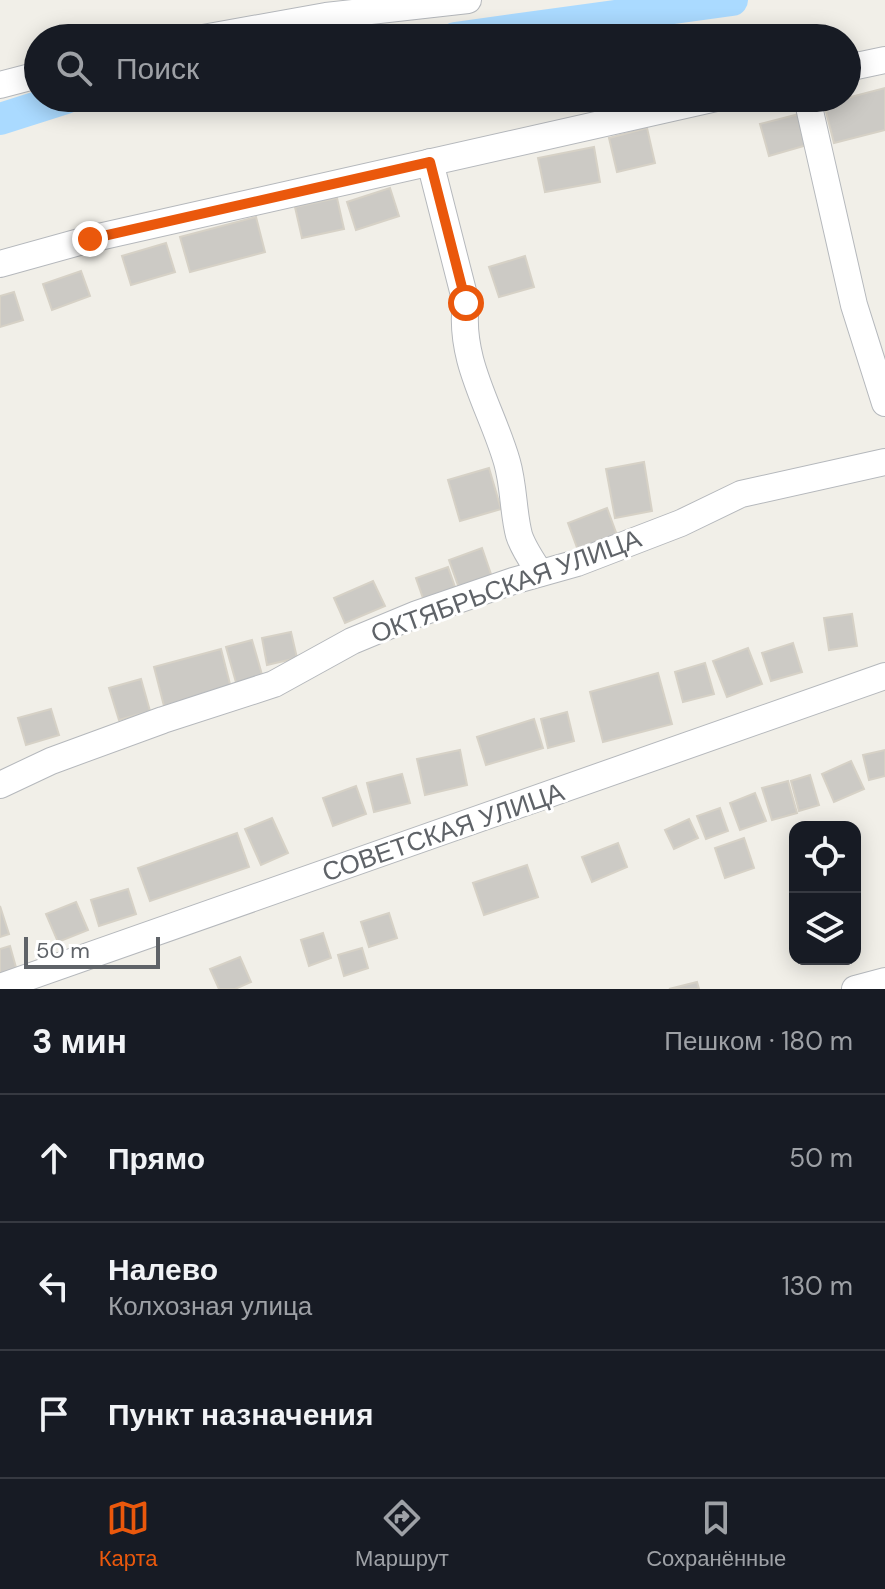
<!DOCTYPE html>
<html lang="ru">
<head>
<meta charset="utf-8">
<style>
  body { margin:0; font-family:"DM Sans",sans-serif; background:#242831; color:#f1f3f6 }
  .controls { position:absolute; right:24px; bottom:24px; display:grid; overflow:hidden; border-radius:16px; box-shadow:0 4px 20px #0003 }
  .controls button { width:72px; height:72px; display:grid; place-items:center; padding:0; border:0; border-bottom:2px solid #363941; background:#171b24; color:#f1f3f6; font:40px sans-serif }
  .scale { position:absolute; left:24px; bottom:20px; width:136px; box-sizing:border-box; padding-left:8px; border:4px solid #5f6368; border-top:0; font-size:22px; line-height:28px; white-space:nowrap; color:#5f6368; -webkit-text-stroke:6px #fff; paint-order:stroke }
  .stop { position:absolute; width:24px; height:24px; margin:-18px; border:6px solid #ea580c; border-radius:50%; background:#fff }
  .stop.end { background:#ea580c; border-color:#fff; box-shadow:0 2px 8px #0008 }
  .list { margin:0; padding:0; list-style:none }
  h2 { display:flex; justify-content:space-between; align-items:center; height:104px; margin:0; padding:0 32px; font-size:34px }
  h2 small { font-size:26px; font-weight:400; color:#9ea1a6 }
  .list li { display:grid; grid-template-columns:52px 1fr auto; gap:24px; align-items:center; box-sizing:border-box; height:128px; padding:0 32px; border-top:2px solid #363941 }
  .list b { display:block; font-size:30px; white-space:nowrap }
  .list p { margin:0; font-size:26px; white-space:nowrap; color:#9ea1a6 }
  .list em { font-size:26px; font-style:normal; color:#9ea1a6 }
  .icon { flex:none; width:44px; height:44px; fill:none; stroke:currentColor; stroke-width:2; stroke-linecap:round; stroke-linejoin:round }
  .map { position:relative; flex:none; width:885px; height:989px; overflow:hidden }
  .search { position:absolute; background:#171b24; box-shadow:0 4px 20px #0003; left:24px; right:24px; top:24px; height:88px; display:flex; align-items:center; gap:20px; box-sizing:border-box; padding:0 28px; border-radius:44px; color:#9ea1a6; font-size:30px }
  .sheet { height:488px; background:#171b24 }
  nav { display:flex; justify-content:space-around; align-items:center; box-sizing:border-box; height:112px; border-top:2px solid #363941; background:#171b24; font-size:22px; color:#9ea1a6 }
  nav a { display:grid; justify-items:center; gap:4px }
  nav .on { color:#ea580c }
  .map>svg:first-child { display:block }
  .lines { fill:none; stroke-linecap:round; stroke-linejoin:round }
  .river { stroke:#aadaff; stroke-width:32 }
  .building { fill:#cccac5; stroke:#d6d1c6; stroke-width:2 }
  .minor-casing { stroke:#b5b8bc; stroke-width:28 }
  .minor { stroke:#fff; stroke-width:26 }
  .route { stroke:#ea580c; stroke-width:10 }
  .labels { text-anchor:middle; stroke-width:6; stroke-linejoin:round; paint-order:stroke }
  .street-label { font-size:26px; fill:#5f6368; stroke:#fff }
</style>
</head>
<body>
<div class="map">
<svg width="885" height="989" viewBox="0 0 885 989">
  <rect width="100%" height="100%" fill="#f1efe8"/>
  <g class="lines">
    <!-- river -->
    <g class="river">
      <path d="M 455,38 L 732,0"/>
      <path d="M 0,119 L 66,98"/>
    </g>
  </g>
  <!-- building -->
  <g class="building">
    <path d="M 885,88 L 885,130 L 834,143 L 824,104 Z"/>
    <path d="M 799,114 L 807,145 L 769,156 L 760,124 Z"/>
    <path d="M 647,128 L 655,163 L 617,172 L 609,138 Z"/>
    <path d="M 594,147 L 600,182 L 545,192 L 538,158 Z"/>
    <path d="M 390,188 L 399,216 L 356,230 L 347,202 Z"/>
    <path d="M 337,198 L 344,229 L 302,238 L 295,207 Z"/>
    <path d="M 256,217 L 265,252 L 190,272 L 180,237 Z"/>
    <path d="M 166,243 L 175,272 L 131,285 L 122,256 Z"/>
    <path d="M 525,256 L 534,287 L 499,297 L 489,267 Z"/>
    <path d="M 81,271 L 90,296 L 52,310 L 43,284 Z"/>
    <path d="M 14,292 L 23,320 L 0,327 L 0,296 Z"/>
    <path d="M 644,462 L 652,511 L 615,518 L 606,469 Z"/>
    <path d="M 489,468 L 501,509 L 460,521 L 448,480 Z"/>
    <path d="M 607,508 L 618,538 L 579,553 L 568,523 Z"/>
    <path d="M 482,548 L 492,577 L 459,588 L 449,560 Z"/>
    <path d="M 448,567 L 456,590 L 424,601 L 416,578 Z"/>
    <path d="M 373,581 L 385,606 L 345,623 L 334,598 Z"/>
    <path d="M 852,614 L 857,646 L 829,650 L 824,618 Z"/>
    <path d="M 291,632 L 297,658 L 267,665 L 262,638 Z"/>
    <path d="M 252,640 L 263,678 L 237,686 L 226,647 Z"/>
    <path d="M 793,643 L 802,672 L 771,681 L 762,653 Z"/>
    <path d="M 748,648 L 762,684 L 727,697 L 713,661 Z"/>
    <path d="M 221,649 L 231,688 L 164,706 L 154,667 Z"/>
    <path d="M 705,663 L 714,694 L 683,702 L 675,672 Z"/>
    <path d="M 658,673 L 672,724 L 603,742 L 590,692 Z"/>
    <path d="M 141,679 L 150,711 L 119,720 L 109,688 Z"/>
    <path d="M 51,709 L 59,735 L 26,745 L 18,718 Z"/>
    <path d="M 567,712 L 574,741 L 548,748 L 541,719 Z"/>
    <path d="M 534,719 L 543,748 L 486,765 L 477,737 Z"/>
    <path d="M 460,750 L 467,785 L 425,795 L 417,759 Z"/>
    <path d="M 885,750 L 885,776 L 869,780 L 863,755 Z"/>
    <path d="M 851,761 L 864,789 L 834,802 L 822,774 Z"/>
    <path d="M 402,774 L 410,803 L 374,812 L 367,783 Z"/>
    <path d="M 810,775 L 819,805 L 799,811 L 791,781 Z"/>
    <path d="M 788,781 L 797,813 L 772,820 L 762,788 Z"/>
    <path d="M 356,786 L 366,814 L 333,826 L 323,798 Z"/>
    <path d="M 755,793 L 766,821 L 740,830 L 730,803 Z"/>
    <path d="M 720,808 L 728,831 L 706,839 L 697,816 Z"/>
    <path d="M 272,818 L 288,853 L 261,865 L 245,829 Z"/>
    <path d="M 689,819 L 698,838 L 674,849 L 665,830 Z"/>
    <path d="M 237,833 L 249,867 L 150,901 L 138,868 Z"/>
    <path d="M 744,838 L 754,868 L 725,878 L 715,848 Z"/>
    <path d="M 618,843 L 627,867 L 592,882 L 582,857 Z"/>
    <path d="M 527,865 L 538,897 L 484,915 L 473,883 Z"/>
    <path d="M 128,889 L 136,914 L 99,926 L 91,900 Z"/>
    <path d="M 76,902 L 88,930 L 58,942 L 46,914 Z"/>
    <path d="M 0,906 L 9,934 L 0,937 Z"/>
    <path d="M 389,913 L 397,938 L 369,947 L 361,922 Z"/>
    <path d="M 323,933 L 331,958 L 309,966 L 301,940 Z"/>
    <path d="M 10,946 L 17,971 L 0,976 L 0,949 Z"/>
    <path d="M 362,948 L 368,968 L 344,976 L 338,955 Z"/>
    <path d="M 240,957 L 251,982 L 235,989 L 219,989 L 210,969 Z"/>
    <path d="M 697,982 L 699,989 L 669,989 Z"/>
  </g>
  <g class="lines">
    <defs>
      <g id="minor">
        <path d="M 203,38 L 326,16 L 468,0"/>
        <path d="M 847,68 L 885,60"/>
        <path d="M 0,85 L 38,75"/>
        <path d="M 807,98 L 854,305 L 885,403"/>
        <path d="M 430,162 L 466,303 C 458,360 492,409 507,462 C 514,486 513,512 519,535 C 523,548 533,562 540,573"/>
        <path d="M 0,264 L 90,239 L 716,98"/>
        <path d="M 0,785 L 51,761 L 163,720 L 274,684 L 352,641 L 417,614 L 513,581 L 577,563 L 681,523 L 741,494 L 885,462"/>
        <path d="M 0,987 L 885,676"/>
        <path d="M 855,989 L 885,981"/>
      </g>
    </defs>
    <!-- minor casing -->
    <use href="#minor" class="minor-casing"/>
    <!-- minor -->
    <use href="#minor" class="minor"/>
  </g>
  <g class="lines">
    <!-- route -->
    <path class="route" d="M 90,239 L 430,162 L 466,303"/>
  </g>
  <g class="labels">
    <!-- street labels -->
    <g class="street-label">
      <text transform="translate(506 586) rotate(-20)" y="9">ОКТЯБРЬСКАЯ УЛИЦА</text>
      <text transform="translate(443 832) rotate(-19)" y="9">СОВЕТСКАЯ УЛИЦА</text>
    </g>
  </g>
</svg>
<div class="controls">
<button><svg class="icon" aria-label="locate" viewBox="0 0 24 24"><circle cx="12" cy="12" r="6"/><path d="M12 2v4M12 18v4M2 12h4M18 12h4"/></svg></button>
<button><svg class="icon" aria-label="layers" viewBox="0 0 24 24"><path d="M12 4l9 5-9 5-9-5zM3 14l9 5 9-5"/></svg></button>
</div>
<div class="scale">50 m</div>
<div class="stop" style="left:466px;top:303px"></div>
<div class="stop end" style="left:90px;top:239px"></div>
<div class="search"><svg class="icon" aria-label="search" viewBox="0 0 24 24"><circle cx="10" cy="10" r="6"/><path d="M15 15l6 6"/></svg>Поиск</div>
</div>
<section class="sheet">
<h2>3 мин<small>Пешком · 180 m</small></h2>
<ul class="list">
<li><svg class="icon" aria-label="ahead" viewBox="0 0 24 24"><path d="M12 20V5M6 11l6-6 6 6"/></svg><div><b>Прямо</b></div><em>50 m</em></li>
<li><svg class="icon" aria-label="left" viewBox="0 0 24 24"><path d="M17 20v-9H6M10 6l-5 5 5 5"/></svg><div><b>Налево</b><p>Колхозная улица</p></div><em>130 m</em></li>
<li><svg class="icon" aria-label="arrive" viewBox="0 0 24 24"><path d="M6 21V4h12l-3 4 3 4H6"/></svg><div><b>Пункт назначения</b></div></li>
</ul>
</section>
<nav>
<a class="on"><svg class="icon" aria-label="map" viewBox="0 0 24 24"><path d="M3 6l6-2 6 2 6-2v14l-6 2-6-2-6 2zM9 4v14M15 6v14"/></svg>Карта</a>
<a><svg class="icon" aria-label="directions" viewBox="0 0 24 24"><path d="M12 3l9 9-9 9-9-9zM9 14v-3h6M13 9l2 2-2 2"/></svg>Маршрут</a>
<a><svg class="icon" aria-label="saved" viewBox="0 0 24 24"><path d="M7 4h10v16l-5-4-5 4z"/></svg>Сохранённые</a>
</nav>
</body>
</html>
